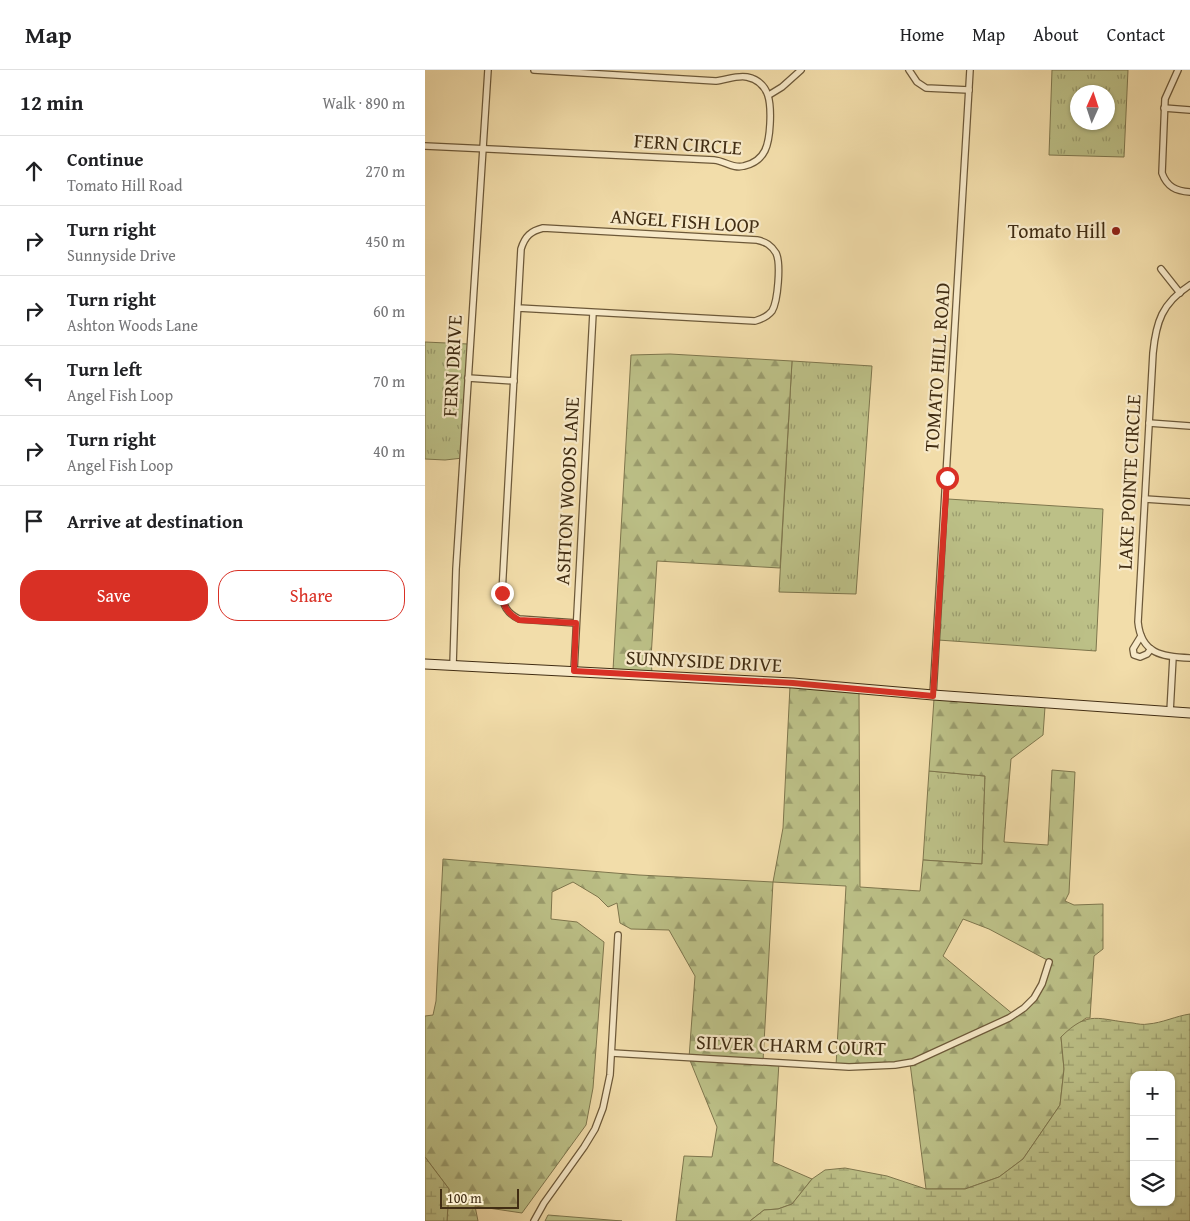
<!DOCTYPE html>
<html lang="en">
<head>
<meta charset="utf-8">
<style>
  body { margin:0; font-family:"Gentium Book Plus",serif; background:#f2f2f2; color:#202124 }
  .controls { position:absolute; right:15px; bottom:15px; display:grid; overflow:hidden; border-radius:10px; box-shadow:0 1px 4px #0004 }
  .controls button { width:45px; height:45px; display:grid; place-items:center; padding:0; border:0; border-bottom:1px solid #e0e0e0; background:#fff; color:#202124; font:25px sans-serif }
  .compass { position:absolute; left:645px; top:15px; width:45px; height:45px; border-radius:50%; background:#fff; box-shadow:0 1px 4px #0004; rotate:3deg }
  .scale { position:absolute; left:15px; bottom:12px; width:79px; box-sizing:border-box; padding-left:5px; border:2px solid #412d13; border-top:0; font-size:14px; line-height:18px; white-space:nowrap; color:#412d13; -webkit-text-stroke:4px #f7e9c8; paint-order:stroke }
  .stop { position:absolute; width:15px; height:15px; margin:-11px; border:4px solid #d93025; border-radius:50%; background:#fff }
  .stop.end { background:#d93025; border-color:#fff; box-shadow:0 1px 5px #0008 }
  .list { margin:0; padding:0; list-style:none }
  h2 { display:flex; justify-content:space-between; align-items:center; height:65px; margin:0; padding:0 20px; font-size:21px }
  h2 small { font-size:16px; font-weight:400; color:#757577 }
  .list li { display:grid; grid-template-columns:32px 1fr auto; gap:15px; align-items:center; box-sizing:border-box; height:70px; padding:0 20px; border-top:1px solid #e0e0e0 }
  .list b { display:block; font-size:19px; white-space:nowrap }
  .list p { margin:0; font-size:16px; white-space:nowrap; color:#757577 }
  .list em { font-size:16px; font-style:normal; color:#757577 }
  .actions { display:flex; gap:10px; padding:15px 20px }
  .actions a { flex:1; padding:11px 0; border:1px solid #d93025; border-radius:20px; text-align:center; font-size:18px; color:#d93025 }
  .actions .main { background:#d93025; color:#fff }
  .icon { flex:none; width:28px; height:28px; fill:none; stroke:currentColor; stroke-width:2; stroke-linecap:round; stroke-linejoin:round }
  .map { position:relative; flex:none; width:765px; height:1151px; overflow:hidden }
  header { display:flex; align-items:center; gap:30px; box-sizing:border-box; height:70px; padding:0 25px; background:#fff; border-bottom:1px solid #e0e0e0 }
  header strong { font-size:24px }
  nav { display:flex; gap:28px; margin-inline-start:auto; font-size:18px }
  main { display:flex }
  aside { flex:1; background:#fff }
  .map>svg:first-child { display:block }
  .grass { fill:url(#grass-tufts); stroke:#7e764d; fill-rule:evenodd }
  .forest { fill:url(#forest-firs); stroke:#7e764d; fill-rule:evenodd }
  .wetland { fill:url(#wetland-marsh); stroke:#7e764d; fill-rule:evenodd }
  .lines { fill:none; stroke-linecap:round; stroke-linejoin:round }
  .street-casing { stroke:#6d5939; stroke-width:8 }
  .secondary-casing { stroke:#412d13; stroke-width:11 }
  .street { stroke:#f7e9c8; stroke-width:5.5 }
  .secondary { stroke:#f7e9c8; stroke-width:9 }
  .route { stroke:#d93025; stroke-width:6 }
  .poi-dot { fill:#8f2418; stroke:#f7e9c8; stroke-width:2 }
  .labels { text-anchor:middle; stroke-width:4.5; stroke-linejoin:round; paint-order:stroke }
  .street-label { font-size:20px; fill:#412d13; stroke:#f7e9c8 }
  .poi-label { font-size:20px; fill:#412d13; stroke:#f7e9c8; text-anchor:end }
</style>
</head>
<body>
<header>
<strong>Map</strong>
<nav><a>Home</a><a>Map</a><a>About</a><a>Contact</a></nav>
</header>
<main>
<aside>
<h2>12 min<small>Walk · 890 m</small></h2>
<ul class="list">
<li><svg class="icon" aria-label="ahead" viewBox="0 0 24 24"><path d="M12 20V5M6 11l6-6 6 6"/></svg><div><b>Continue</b><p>Tomato Hill Road</p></div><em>270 m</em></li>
<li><svg class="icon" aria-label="right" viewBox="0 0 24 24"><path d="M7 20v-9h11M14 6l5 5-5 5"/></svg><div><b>Turn right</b><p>Sunnyside Drive</p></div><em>450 m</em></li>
<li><svg class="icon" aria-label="right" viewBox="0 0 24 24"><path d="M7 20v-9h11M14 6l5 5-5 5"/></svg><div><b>Turn right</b><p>Ashton Woods Lane</p></div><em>60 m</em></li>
<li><svg class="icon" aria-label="left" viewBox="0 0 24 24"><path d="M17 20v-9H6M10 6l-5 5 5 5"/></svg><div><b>Turn left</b><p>Angel Fish Loop</p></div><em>70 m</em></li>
<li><svg class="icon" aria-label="right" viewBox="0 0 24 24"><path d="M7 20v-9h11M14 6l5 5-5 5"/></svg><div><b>Turn right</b><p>Angel Fish Loop</p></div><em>40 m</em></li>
<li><svg class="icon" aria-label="arrive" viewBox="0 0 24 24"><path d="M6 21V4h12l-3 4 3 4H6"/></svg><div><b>Arrive at destination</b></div></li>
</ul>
<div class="actions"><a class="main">Save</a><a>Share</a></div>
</aside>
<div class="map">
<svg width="765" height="1151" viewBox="0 0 765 1151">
  <defs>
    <pattern id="grass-tufts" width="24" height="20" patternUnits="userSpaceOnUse" patternTransform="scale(1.25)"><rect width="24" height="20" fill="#bcc087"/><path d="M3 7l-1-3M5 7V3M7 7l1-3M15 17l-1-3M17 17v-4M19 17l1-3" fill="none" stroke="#9a9c6d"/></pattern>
    <pattern id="forest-firs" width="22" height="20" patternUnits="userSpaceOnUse" patternTransform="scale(1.25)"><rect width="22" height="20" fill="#bcc087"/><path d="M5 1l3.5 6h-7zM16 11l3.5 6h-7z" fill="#9a9c6d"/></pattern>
    <pattern id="wetland-marsh" width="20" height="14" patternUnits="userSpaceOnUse" patternTransform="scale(1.25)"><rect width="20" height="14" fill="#bcc087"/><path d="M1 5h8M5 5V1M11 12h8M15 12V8" fill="none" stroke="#9a9c6d"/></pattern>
  </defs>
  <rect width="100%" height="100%" fill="#f2ddaa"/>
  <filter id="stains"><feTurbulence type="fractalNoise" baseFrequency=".004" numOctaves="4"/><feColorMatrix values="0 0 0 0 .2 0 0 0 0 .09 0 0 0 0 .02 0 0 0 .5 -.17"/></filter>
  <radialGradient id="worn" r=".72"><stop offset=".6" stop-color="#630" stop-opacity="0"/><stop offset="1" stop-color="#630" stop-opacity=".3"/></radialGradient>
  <!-- grass -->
  <g class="grass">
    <path d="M 627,0 L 703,0 L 699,87 L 624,85 ZM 682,22 L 682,52 L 652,52 L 652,22 Z"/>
    <path d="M 0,272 L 43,274 L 38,388 L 20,390 L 0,389 Z"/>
    <path d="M 367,291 L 447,296 L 431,524 L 354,522 Z"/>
    <path d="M 523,429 L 678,439 L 671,581 L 513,570 Z"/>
    <path d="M 504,701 L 560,706 L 557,794 L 498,790 Z"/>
  </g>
  <!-- forest -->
  <g class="forest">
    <path d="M 245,284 L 367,291 L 355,498 L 232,491 L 226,588 L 227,603 L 188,600 L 206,285 Z"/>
    <path d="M 365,616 L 434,622 L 435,817 L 495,821 L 498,790 L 557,794 L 560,706 L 504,701 L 509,629 L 620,637 L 618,665 L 586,689 L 579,772 L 623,775 L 627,700 L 650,702 L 644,823 L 640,831 L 649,835 L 678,834 L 678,879 L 669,886 L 665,948 L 661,948 L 636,967 L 639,999 L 635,1035 L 598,1089 L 574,1107 L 540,1119 L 501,1119 L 485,993 L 411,996 L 421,816 L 348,812 L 338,991 L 354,992 L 348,1092 L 387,1109 L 367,1134 L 353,1139 L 339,1140 L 325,1151 L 251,1151 L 259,1086 L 287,1087 L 292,1057 L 264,988 L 270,906 L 244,860 L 206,859 L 195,853 L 192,833 L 183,837 L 173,827 L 148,812 L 127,822 L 126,849 L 152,852 L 179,872 L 168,1018 L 161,1055 L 97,1143 L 50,1136 L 53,1151 L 22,1151 L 24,1119 L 0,1087 L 0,946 L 8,945 L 11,931 L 18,789 L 214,805 L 348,812 L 358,758 ZM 538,849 L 564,859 L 624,891 L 607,929 L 589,945 L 518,886 Z"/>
    <path d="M 123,1145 L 197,1151 L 120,1151 Z"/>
  </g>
  <!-- wetland -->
  <g class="wetland">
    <path d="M 765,944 L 765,1151 L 325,1151 L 339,1140 L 353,1139 L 367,1134 L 387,1109 L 400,1100 L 420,1098 L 462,1106 L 501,1119 L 540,1119 L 574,1107 L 598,1089 L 635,1035 L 639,999 L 636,967 C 664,939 673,950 708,953 C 713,954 718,955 723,954 C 737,953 751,946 765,944 ZM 709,1005 L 746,1005 L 746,1132 L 709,1132 Z"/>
    <path d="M 0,1087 L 24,1119 L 22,1151 L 0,1151 Z"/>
  </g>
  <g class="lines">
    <defs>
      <g id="street">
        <path d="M 484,0 L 492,12 L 501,18 L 544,20"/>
        <path d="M 753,0 L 740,29 L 737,103 C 742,117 751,121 765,122"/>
        <path d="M 344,25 L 357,17 L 376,0"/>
        <path d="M 739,38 L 765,40"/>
        <path d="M 0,76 L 289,90 C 300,91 308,99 319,96 C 341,91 344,74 345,54 C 346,35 346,12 322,7 C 312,5 301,10 291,11 L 109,0"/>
        <path d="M 736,199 L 755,223"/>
        <path d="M 765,215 C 737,233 731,252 728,283 L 713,552 C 716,584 738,587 765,588"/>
        <path d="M 93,238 L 330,251 C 337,249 343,246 347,241 C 353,231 356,193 351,183 C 346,175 341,172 332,170 L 118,158 C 106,161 100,166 96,179 L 77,523 C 78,536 82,543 94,549 L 151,553"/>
        <path d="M 43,308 L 89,311"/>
        <path d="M 724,353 L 765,356"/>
        <path d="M 720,429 L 765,432"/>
        <path d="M 716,566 L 708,579 L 709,585 L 715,587 L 722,584 L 726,579"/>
        <path d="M 28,595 L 31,499 L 63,0"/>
        <path d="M 149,601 L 168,243"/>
        <path d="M 508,625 L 545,0"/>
        <path d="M 745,642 L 748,587"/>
        <path d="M 187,983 L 424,997 L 470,995 L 488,992 L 584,948 L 599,938 L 609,928 L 617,914 L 624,892"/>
        <path d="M 109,1151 L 119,1133 L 159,1077 L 170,1059 L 178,1038 L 185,1005 L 193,865"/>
      </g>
      <path id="secondary" d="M 0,594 L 368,613 L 508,625 L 765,643"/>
    </defs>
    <!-- street casing -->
    <use href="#street" class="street-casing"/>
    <!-- secondary casing -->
    <use href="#secondary" class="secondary-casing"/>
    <!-- street -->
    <use href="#street" class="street"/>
    <!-- secondary -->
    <use href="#secondary" class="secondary"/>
  </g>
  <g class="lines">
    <!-- route -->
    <path class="route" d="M 77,523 C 78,536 82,543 94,550 L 151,553 L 149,601 L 368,613 L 508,626 L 522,408"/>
  </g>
  <!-- markers -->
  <circle class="poi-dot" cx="691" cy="161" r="5"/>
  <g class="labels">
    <!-- street labels -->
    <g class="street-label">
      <text transform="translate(263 74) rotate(4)" y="7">FERN CIRCLE</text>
      <text transform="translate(260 151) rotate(4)" y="7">ANGEL FISH LOOP</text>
      <text transform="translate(27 296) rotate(-87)" y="7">FERN DRIVE</text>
      <text transform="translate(512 297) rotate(-86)" y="7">TOMATO HILL ROAD</text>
      <text transform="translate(704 412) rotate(-87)" y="7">LAKE POINTE CIRCLE</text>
      <text transform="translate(142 421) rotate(-87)" y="7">ASHTON WOODS LANE</text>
      <text transform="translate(279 591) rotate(3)" y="7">SUNNYSIDE DRIVE</text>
      <text transform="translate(366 975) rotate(2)" y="7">SILVER CHARM COURT</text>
    </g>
    <!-- poi labels -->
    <g class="poi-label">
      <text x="681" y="168">Tomato Hill</text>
    </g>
  </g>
  <rect width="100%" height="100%" filter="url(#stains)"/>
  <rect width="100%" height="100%" fill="url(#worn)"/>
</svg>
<div class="controls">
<button>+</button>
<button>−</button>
<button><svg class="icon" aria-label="layers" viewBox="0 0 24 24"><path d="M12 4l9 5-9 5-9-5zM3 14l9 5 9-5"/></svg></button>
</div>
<svg class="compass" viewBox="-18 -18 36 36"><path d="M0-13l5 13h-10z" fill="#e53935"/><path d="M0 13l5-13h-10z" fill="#757577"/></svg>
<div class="scale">100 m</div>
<div class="stop" style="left:522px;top:408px"></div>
<div class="stop end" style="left:77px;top:523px"></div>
</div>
</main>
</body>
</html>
